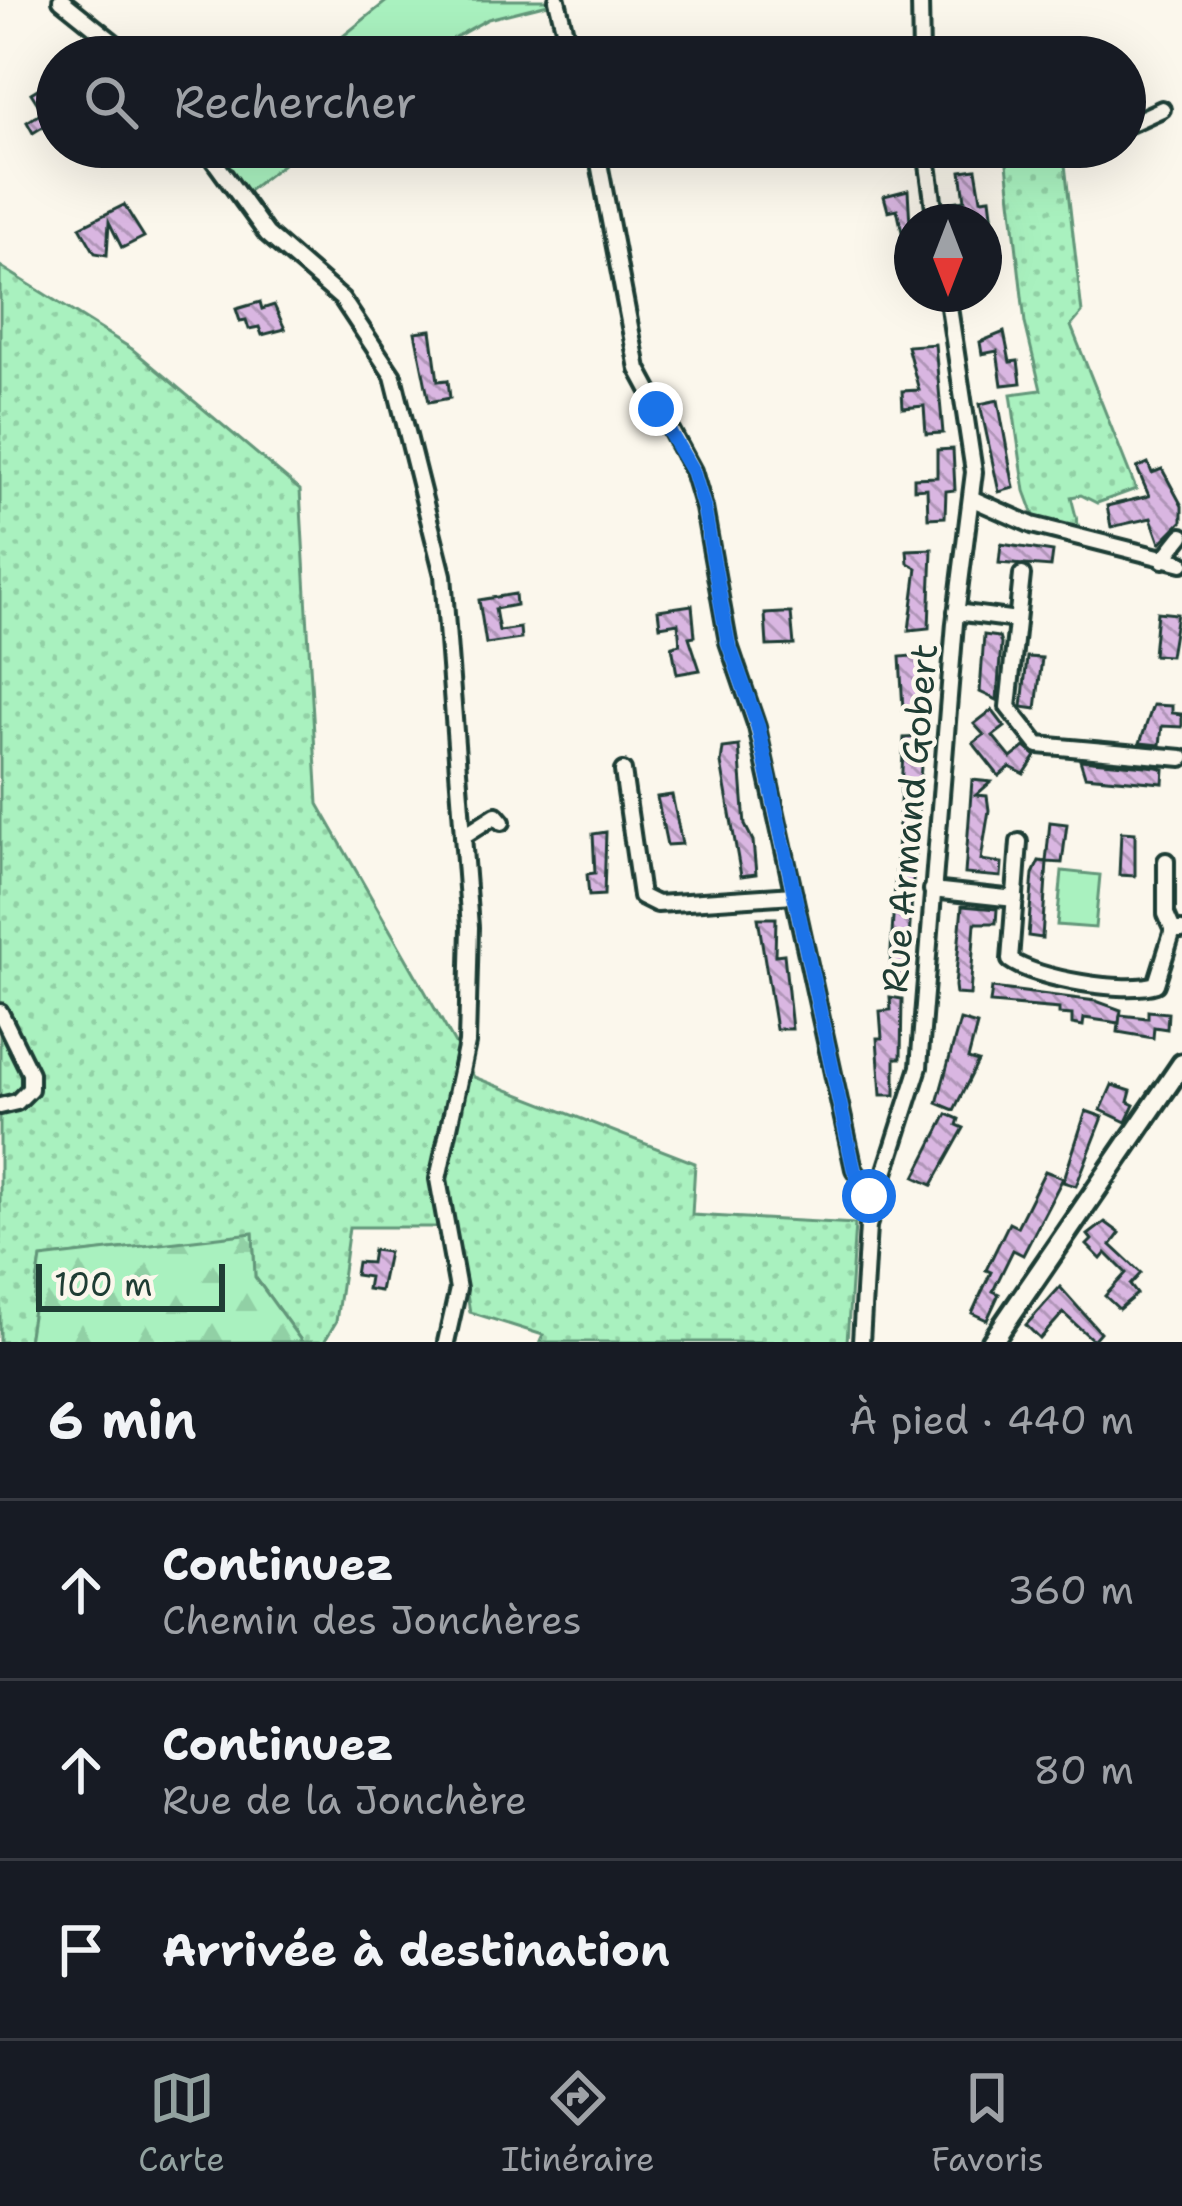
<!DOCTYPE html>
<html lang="fr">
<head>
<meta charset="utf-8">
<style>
  body { margin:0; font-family:"Shantell Sans",sans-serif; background:#242831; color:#f1f3f6 }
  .compass { position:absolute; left:894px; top:204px; width:108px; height:108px; border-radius:50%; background:#171b24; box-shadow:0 12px 48px #0002; rotate:180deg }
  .scale { position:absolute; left:36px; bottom:30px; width:189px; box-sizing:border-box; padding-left:12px; border:6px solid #1f3d34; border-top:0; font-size:33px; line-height:42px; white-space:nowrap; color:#1f3d34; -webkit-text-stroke:9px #fbf7ec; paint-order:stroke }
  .stop { position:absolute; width:36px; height:36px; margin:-27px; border:9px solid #1a73e8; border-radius:50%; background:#fff }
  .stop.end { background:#1a73e8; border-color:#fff; box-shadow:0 3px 12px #0008 }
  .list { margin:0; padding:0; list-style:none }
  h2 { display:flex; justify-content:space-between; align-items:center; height:156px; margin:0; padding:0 48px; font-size:51px }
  h2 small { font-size:39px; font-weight:400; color:#9ea1a6 }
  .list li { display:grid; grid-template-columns:78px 1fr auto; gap:36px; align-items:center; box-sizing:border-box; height:180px; padding:0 48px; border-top:3px solid #363941 }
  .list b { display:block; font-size:45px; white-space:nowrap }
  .list p { margin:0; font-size:39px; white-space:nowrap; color:#9ea1a6 }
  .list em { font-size:39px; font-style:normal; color:#9ea1a6 }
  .icon { flex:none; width:66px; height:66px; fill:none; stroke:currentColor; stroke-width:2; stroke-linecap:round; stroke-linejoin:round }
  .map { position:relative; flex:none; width:1182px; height:1342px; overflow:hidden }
  .search { position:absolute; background:#171b24; box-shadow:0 12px 48px #0002; left:36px; right:36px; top:36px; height:132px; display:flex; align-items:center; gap:30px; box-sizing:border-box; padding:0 42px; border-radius:66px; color:#9ea1a6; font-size:45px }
  .sheet { height:696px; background:#171b24 }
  nav { display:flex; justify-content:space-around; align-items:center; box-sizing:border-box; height:168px; border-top:3px solid #363941; background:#171b24; font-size:33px; color:#9ea1a6 }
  nav a { display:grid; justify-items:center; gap:6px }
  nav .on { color:#92a19f }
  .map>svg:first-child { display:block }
  .grass { fill:url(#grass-dots); stroke:#64977a; stroke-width:3 }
  .forest { fill:url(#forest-firs); stroke:#64977a; stroke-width:3 }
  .green { fill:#a9f1bf; stroke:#64977a; stroke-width:3 }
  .building { fill:url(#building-back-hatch); stroke:#1f3d34; stroke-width:3 }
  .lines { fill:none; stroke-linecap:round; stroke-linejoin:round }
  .street-casing { stroke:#1f3d34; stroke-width:22 }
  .secondary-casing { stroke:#1f3d34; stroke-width:27 }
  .street { stroke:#fbf7ec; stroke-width:14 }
  .secondary { stroke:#fbf7ec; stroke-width:18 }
  .route { stroke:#1a73e8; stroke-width:15 }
  .labels { text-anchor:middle; stroke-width:9; stroke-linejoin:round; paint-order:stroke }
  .street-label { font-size:36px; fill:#1f3d34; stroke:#fbf7ec }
</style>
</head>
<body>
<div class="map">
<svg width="1182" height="1342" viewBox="0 0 1182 1342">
  <defs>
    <pattern id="grass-dots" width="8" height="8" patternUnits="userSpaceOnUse" patternTransform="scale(3)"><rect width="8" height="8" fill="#a9f1bf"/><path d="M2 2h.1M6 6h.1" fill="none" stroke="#91d0a5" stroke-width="1.8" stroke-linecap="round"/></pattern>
    <pattern id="forest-firs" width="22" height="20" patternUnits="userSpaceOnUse" patternTransform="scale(3)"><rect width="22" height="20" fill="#a9f1bf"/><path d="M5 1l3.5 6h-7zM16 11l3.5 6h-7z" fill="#91d0a5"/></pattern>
    <pattern id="building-back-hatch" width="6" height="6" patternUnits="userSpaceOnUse" patternTransform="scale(3)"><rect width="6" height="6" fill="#d9b6e1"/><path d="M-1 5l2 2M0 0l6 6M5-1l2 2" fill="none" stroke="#af95b7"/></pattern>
  </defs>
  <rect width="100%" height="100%" fill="#fbf7ec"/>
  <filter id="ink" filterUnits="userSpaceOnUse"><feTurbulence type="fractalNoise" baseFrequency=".00833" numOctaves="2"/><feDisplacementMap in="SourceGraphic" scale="24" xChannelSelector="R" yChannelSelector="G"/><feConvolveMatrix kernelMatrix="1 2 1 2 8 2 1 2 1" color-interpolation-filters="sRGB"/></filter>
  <g filter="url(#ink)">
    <!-- grass -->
    <g class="grass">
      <path d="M 1044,147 L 1063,147 L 1082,313 L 1071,326 L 1136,489 L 1097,503 L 1081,495 L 1071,497 L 1080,532 L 1035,518 L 1025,491 L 1011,394 L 1041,390 L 1025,323 L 1006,155 Z"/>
      <path d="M 0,266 L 132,349 L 300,490 L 318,804 L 474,1077 L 695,1163 L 692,1215 L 855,1224 L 847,1342 L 540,1342 L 543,1335 L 470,1312 L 455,1227 L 349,1227 L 336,1322 L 324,1342 L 302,1342 L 255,1277 L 253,1234 L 41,1258 L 28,1342 L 0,1342 Z"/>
    </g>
    <!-- forest -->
    <path class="forest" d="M 253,1233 L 255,1277 L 302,1342 L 28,1342 L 41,1258 Z"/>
    <!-- green -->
    <g class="green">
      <path d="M 388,0 L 548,0 L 548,4 L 488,19 L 420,57 L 317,57 Z"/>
      <path d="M 217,147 L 305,147 L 247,192 Z"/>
      <path d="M 1062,871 L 1100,875 L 1095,928 L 1057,925 Z"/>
    </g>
    <!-- building -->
    <g class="building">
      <path d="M 57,77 L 52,91 L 57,118 L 33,133 L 27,122 L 43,112 L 31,93 Z"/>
      <path d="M 976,169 L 981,199 L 990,198 L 993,222 L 977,222 L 976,211 L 946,213 L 945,203 L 965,200 L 961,171 Z"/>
      <path d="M 908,190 L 912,259 L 908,259 L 897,209 L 888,211 L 884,196 Z"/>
      <path d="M 124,205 L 144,237 L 122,248 L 109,222 L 107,255 L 95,253 L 80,227 Z"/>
      <path d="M 260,302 L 262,309 L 274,305 L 285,329 L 262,335 L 259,327 L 249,329 L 246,320 L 240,321 L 236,309 Z"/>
      <path d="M 431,330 L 438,381 L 448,380 L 450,398 L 429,402 L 415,332 Z"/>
      <path d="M 1004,332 L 1010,362 L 1018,361 L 1021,383 L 1002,385 L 997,351 L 982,354 L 980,342 Z"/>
      <path d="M 935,344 L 943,433 L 926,434 L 924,406 L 903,408 L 902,391 L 919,390 L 907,346 Z"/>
      <path d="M 998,400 L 1014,488 L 999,492 L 980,404 Z"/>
      <path d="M 953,449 L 955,490 L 946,491 L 945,517 L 928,518 L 927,488 L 914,489 L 914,478 L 937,477 L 937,450 Z"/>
      <path d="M 1148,463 L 1152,473 L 1162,469 L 1182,506 L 1182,521 L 1160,543 L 1151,518 L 1111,527 L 1107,506 L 1149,496 L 1137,468 Z"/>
      <path d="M 1001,544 L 1053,552 L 1051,567 L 999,563 Z"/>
      <path d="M 932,549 L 929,628 L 909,630 L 917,568 L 908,563 L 907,550 Z"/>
      <path d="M 515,594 L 516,605 L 495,609 L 499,631 L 520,628 L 521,639 L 486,644 L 479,600 Z"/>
      <path d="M 692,605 L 695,636 L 689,637 L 700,670 L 677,674 L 672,646 L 680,644 L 678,623 L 660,626 L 658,610 Z"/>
      <path d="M 1157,612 L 1177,614 L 1170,656 L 1153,655 Z"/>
      <path d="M 783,613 L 791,613 L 794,645 L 767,646 L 765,614 Z"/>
      <path d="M 984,635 L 999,637 L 1001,644 L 997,700 L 980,692 Z"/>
      <path d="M 923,655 L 918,709 L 903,710 L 900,657 Z"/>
      <path d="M 1027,657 L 1042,658 L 1036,709 L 1022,707 Z"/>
      <path d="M 1153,705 L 1172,706 L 1172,713 L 1182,714 L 1182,727 L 1162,726 L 1160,745 L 1140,743 Z"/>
      <path d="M 992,710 L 1005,727 L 993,736 L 1011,758 L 1025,747 L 1036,756 L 1024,774 L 1010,767 L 999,776 L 973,743 L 984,735 L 974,724 Z"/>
      <path d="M 923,737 L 906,982 L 889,983 L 904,738 Z"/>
      <path d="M 739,746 L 745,825 L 753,841 L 756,874 L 741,876 L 721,763 L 723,748 Z"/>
      <path d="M 1080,760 L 1157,767 L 1164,769 L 1163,783 L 1085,776 Z"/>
      <path d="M 972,780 L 991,782 L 976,795 L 987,796 L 989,810 L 981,860 L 1002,863 L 1001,877 L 965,874 Z"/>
      <path d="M 672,795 L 682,844 L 667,845 L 657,797 Z"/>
      <path d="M 1050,822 L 1067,824 L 1062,863 L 1047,862 L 1042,938 L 1028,936 L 1033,874 L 1039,861 L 1046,862 Z"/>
      <path d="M 606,832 L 604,895 L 589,896 L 587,874 L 595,873 L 593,834 Z"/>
      <path d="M 1121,832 L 1135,833 L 1135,876 L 1119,875 Z"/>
      <path d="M 962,906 L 997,909 L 996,923 L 975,923 L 970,995 L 956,994 L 955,986 Z"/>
      <path d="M 758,918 L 776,918 L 775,955 L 784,954 L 792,1029 L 776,1029 Z"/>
      <path d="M 992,988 L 1096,1001 L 1121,1010 L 1119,1023 L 1084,1018 L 1083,1026 L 1072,1024 L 1072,1015 L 1059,1014 L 1059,1009 L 990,1003 Z"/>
      <path d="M 890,997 L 902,999 L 901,1058 L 895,1058 L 895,1095 L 881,1095 L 877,1038 L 882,1038 L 880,1011 L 891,1010 Z"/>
      <path d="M 1148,1011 L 1168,1013 L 1167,1029 L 1154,1027 L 1153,1038 L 1118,1032 L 1120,1015 L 1148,1018 Z"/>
      <path d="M 960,1020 L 977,1025 L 968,1059 L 978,1062 L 954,1110 L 937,1103 Z"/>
      <path d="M 1112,1085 L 1131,1091 L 1128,1102 L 1134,1105 L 1126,1122 L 1101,1110 Z"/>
      <path d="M 1086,1111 L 1103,1117 L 1076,1186 L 1063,1182 Z"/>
      <path d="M 947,1114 L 959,1119 L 957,1125 L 964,1128 L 932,1185 L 915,1177 Z"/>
      <path d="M 1045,1171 L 1063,1178 L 1023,1255 L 1013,1250 L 993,1291 L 999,1294 L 987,1320 L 972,1313 L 991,1272 L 986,1270 L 1009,1223 L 1017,1227 Z"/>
      <path d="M 1105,1222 L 1120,1233 L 1111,1245 L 1141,1273 L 1130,1285 L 1137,1294 L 1119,1309 L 1105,1296 L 1126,1273 L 1106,1253 L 1101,1259 L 1087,1245 L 1092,1240 L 1088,1235 Z"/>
      <path d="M 373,1250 L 388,1252 L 380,1291 L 367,1289 L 369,1277 L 355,1275 L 357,1262 L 371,1263 Z"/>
      <path d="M 1060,1287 L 1100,1332 L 1093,1340 L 1063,1313 L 1040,1339 L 1026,1325 Z"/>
    </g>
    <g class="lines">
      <defs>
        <g id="street">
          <path d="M 61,0 L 132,57"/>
          <path d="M 557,0 L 571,57"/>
          <path d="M 920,0 L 921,57"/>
          <path d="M 1125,126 L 1162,109"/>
          <path d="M 204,147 L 267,234 L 342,299 L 393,376 L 443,575 L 470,927 L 467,1043 L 438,1179 L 458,1289 L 446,1342"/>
          <path d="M 596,147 L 638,369 L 693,471 L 704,508 L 728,642 L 757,727 L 854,1169 L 874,1200"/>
          <path d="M 926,150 L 936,222"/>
          <path d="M 926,155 L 1004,147"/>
          <path d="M 973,499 L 1032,525 L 1182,563"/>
          <path d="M 1163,560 L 1182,536"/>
          <path d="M 1022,575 L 1008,707 L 1038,745 L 1182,758"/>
          <path d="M 956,612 L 1017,620"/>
          <path d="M 623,771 L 641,896 L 657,904 L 794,895"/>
          <path d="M 463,836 L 496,815 L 502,822"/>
          <path d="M 1019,842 L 1010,960 C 1036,979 1126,994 1156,984 L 1173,930 L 1182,930"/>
          <path d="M 1166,861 L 1166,914 L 1173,930"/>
          <path d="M 932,890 L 1015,899"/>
          <path d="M 0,1012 L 30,1073 L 30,1089 L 17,1102 L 0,1106"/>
          <path d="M 861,1342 L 868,1226 L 919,1067 L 955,623 L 974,472 L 947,294"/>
        </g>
        <path id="secondary" d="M 992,1342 L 1182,1064"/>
      </defs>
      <!-- street casing -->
      <use href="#street" class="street-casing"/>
      <!-- secondary casing -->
      <use href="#secondary" class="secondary-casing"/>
      <!-- street -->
      <use href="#street" class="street"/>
      <!-- secondary -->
      <use href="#secondary" class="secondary"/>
    </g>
  </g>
  <g class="lines" filter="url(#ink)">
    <!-- route -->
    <path class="route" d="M 656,409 L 693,472 L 704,508 L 728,642 L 758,727 L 854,1169 L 869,1196"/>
  </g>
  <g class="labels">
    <!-- street labels -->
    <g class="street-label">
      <text transform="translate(909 818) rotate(-85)" y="13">Rue Armand Gobert</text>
    </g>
  </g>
</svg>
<svg class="compass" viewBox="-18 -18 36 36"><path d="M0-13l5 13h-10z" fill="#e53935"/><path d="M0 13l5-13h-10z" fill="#9ea1a6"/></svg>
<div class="scale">100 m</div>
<div class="stop" style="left:869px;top:1196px"></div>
<div class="stop end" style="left:656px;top:409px"></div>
<div class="search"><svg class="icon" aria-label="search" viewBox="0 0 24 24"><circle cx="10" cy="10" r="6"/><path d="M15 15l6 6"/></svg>Rechercher</div>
</div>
<section class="sheet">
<h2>6 min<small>À pied · 440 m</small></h2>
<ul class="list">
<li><svg class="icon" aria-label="ahead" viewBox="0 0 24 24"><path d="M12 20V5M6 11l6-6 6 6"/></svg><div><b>Continuez</b><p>Chemin des Jonchères</p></div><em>360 m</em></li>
<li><svg class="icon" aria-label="ahead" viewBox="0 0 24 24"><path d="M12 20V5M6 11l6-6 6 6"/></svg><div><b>Continuez</b><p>Rue de la Jonchère</p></div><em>80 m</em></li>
<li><svg class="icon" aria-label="arrive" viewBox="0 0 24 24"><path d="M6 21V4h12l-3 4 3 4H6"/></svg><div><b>Arrivée à destination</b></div></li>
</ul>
</section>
<nav>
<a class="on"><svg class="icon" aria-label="map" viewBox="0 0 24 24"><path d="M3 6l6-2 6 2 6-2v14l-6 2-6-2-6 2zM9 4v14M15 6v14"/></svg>Carte</a>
<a><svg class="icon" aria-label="directions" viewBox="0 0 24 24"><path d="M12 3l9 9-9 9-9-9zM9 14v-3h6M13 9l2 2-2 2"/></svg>Itinéraire</a>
<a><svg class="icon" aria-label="saved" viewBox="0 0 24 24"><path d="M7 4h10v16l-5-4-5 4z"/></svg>Favoris</a>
</nav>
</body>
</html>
